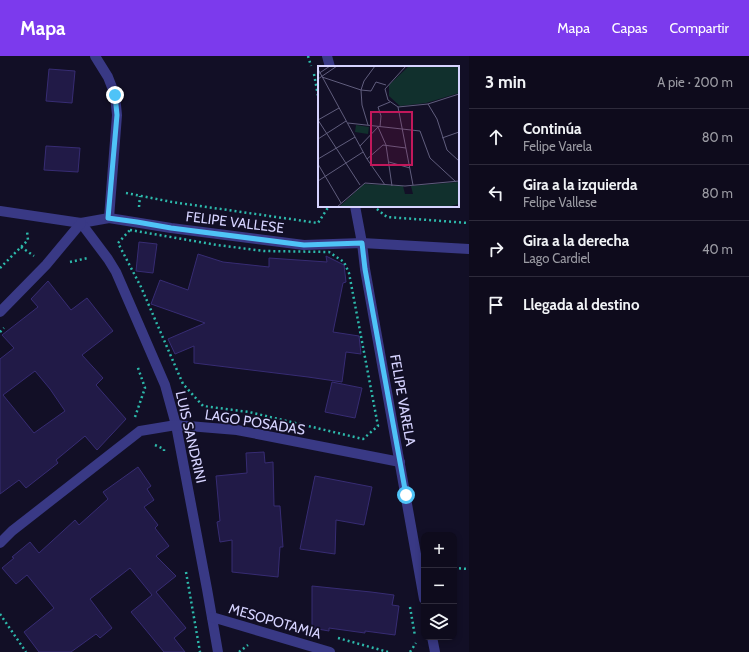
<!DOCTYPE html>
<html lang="es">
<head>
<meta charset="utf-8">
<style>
  body { margin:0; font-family:Cabin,sans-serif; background:#1c1929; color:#f1f3f6 }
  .controls { position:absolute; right:12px; bottom:12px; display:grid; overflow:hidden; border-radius:8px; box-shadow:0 2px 6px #0003 }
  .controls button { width:36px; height:36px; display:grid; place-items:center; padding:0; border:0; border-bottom:1px solid #2e2b3b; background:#0e0b1c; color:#f1f3f6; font:20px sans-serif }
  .stop { position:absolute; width:12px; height:12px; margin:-9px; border:3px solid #4fc3f7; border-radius:50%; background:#fff }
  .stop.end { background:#4fc3f7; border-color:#fff; box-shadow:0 1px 4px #0008 }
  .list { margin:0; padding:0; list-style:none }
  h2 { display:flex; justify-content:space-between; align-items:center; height:52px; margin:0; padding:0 16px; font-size:17px }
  h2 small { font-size:13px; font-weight:400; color:#9b9ba3 }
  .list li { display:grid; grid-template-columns:26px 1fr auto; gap:12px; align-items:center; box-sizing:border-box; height:56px; padding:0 16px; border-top:1px solid #2e2b3b }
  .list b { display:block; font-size:15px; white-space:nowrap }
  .list p { margin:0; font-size:13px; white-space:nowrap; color:#9b9ba3 }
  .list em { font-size:13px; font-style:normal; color:#9b9ba3 }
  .icon { flex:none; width:22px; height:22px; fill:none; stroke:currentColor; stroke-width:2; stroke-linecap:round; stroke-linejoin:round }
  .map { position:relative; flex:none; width:469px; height:596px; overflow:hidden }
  header { display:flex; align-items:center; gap:24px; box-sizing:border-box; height:56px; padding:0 20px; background:#7c3aed; color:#fff }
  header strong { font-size:19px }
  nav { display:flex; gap:22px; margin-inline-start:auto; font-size:14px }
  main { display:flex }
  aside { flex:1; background:#0e0b1c }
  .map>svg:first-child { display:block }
  .building { fill:#211a47; stroke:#372c73; fill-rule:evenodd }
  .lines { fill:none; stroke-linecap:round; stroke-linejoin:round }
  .path { stroke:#2db9ab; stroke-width:2.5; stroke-dasharray:2 3; stroke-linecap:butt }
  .street { stroke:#393985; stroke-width:10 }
  .route { stroke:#4fc3f7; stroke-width:5 }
  .labels { text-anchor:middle; stroke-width:3.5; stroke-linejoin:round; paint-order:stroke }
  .street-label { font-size:14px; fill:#d6d3ff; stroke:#120f26 }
  .inset-road { fill:none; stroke:#605d7d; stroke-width:1 }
  .view { fill:#c2185b; fill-opacity:0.15; stroke:#c2185b; stroke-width:2 }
  .inset-edge { fill:none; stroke:#d6d3ff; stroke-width:2 }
</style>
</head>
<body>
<header>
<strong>Mapa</strong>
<nav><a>Mapa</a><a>Capas</a><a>Compartir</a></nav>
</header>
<main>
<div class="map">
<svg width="469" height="596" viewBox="0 0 469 596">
  <rect width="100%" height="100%" fill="#120f26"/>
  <!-- building -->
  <g class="building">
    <path d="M 49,13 L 75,15 L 72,47 L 46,45 Z"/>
    <path d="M 46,90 L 80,92 L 78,116 L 44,114 Z"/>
    <path d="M 139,186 L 157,188 L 153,217 L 136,215 Z"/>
    <path d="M 198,198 L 223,206 L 269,211 L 269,202 L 327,206 L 326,200 L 344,209 L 346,226 L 343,227 L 333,276 L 359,280 L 361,298 L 346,296 L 342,326 L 308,321 L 194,307 L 194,290 L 175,298 L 168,283 L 205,267 L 151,248 L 160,224 L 188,234 Z"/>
    <path d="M 48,225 L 71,254 L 87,242 L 113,275 L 82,299 L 103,322 L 96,329 L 126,363 L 97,394 L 85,380 L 56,404 L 58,407 L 26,432 L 19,424 L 0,438 L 0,303 L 14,292 L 2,279 L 38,251 L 31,243 ZM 35,315 L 50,333 L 65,355 L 34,377 L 3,339 Z"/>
    <path d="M 332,326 L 362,332 L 355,362 L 325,356 Z"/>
    <path d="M 264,396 L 265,407 L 273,406 L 274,450 L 280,450 L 283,491 L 280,491 L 278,521 L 232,516 L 232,484 L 220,486 L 217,466 L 220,465 L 216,420 L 247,417 L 246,397 Z"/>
    <path d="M 138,411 L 151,430 L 147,433 L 154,444 L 144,451 L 158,469 L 155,472 L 169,490 L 156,500 L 176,520 L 156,536 L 186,572 L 174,582 L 185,596 L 164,596 L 131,556 L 152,539 L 130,512 L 90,543 L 112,572 L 100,582 L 96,578 L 71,596 L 39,596 L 24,576 L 54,552 L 27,519 L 16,528 L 2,512 L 14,502 L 12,501 L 30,486 L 39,497 L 75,464 L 79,469 L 108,443 L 103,436 Z"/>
    <path d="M 315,420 L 372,431 L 364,469 L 336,464 L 335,498 L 300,493 Z"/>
    <path d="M 312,530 L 371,536 L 394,539 L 392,549 L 399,550 L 395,579 L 365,575 L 365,577 L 329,572 L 329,575 L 312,572 Z"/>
  </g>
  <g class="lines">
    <!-- path -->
    <g class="path">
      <path d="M 308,0 L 311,10"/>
      <path d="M 314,18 L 319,45"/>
      <path d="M 126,137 L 172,146 L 318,167 L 329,150"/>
      <path d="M 373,150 L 387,161 L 469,167"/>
      <path d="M 139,151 L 140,140"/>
      <path d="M 130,174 L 217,189 L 264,195 L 329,196 L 344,206 L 349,217 L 378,370 L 363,383 L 249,356 L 203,350 L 183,328 L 141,231 L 118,187 Z"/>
      <path d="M 21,191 L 34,200"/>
      <path d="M 70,206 L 88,202"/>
      <path d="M 0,212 L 28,184 L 27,175"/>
      <path d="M 0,276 L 4,272"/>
      <path d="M 135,361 L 145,332 L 137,309"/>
      <path d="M 155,389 L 164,393 L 164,395"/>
      <path d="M 454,512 L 469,513"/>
      <path d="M 186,516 L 200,596"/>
      <path d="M 410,551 L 415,580"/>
      <path d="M 0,558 L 26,596"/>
      <path d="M 338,582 L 388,596"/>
      <path d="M 239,596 L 248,589"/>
      <path d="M 410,596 L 416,587"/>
    </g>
    <!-- street -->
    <g class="street">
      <path d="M 95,0 L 108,21 L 115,39 L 117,59 L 109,162"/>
      <path d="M 327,0 L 330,11"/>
      <path d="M 355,150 L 362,187 L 365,213 L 424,543"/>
      <path d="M 0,155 L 81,167 L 109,162 L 171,172 L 304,189 L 362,187 L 469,193"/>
      <path d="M 81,167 L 108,203 L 116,216 L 165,329 L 176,369 L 207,533 L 218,596"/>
      <path d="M 0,256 L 46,209 L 81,167"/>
      <path d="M 0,487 L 12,475 L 140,375 L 176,369 L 237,374 L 400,406"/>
      <path d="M 212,561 L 330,596"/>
      <path d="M 432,581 L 435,596"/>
    </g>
  </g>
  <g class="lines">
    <!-- route -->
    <path class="route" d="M 115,39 L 117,59 L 108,162 L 137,166 L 171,172 L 304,189 L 362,187 L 365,213 L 406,439"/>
  </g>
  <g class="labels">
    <!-- street labels -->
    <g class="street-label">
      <text transform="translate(235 166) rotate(7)" y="5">FELIPE VALLESE</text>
      <text transform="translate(403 344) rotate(80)" y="5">FELIPE VARELA</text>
      <text transform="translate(255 366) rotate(9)" y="5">LAGO POSADAS</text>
      <text transform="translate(191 381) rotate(77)" y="5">LUIS SANDRINI</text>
      <text transform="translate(275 565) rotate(16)" y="5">MESOPOTAMIA</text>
    </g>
  </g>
  <!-- overview -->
  <g transform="translate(318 10)">
    <rect width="141" height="141" fill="#120f26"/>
    <path d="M 141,0 L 141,27 L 108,37 L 82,40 L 71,30 L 71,19 L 90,1 ZM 38,59 L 51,61 L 50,68 L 37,66 ZM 141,116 L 141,138 L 129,141 L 21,141 L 46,118 L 85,120 L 87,128 L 95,128 L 93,120 Z" fill="#11302d"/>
    <path class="inset-road" d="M 88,0 L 67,23 L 70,34 L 80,41 L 110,38 L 141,28M 0,3 L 49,93 L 67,119M 0,8 L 12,0M 4,11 L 43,24 L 53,25 L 58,16 L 68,19M 0,13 L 19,0M 110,38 L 119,53 L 129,84 L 141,95M 80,41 L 95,119M 0,54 L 42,119M 0,54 L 21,42M 30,57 L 102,65 L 112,92 L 138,116M 50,59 L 44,39 L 43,24 L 46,15 L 57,0M 60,61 L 68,79 L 74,120M 62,61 L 63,50 L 60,41 L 72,36M 141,67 L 141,51M 124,72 L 141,66M 0,73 L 28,55M 42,80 L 60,61M 0,93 L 37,71M 49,93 L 65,79 L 88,82M 71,96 L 92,102M 0,98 L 23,137M 0,115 L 45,86M 19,141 L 47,117 L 87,120 L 141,115"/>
    <path class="view" d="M 53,46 L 94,46 L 94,99 L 53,99 Z"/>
    <rect width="141" height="141" class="inset-edge"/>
  </g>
</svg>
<div class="controls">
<button>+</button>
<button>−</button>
<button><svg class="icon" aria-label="layers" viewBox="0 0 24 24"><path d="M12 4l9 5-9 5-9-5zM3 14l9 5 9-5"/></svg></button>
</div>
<div class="stop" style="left:406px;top:439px"></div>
<div class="stop end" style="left:115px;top:39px"></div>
</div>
<aside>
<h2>3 min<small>A pie · 200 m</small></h2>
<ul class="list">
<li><svg class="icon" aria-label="ahead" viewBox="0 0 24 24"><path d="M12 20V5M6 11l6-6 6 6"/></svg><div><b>Continúa</b><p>Felipe Varela</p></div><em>80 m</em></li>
<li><svg class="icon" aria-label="left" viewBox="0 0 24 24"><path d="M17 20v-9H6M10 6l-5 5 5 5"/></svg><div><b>Gira a la izquierda</b><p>Felipe Vallese</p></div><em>80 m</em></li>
<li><svg class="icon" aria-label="right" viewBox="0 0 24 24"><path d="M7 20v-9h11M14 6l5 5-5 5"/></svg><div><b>Gira a la derecha</b><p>Lago Cardiel</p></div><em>40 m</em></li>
<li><svg class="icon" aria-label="arrive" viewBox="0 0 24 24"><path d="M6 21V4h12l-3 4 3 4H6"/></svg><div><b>Llegada al destino</b></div></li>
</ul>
</aside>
</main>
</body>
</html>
